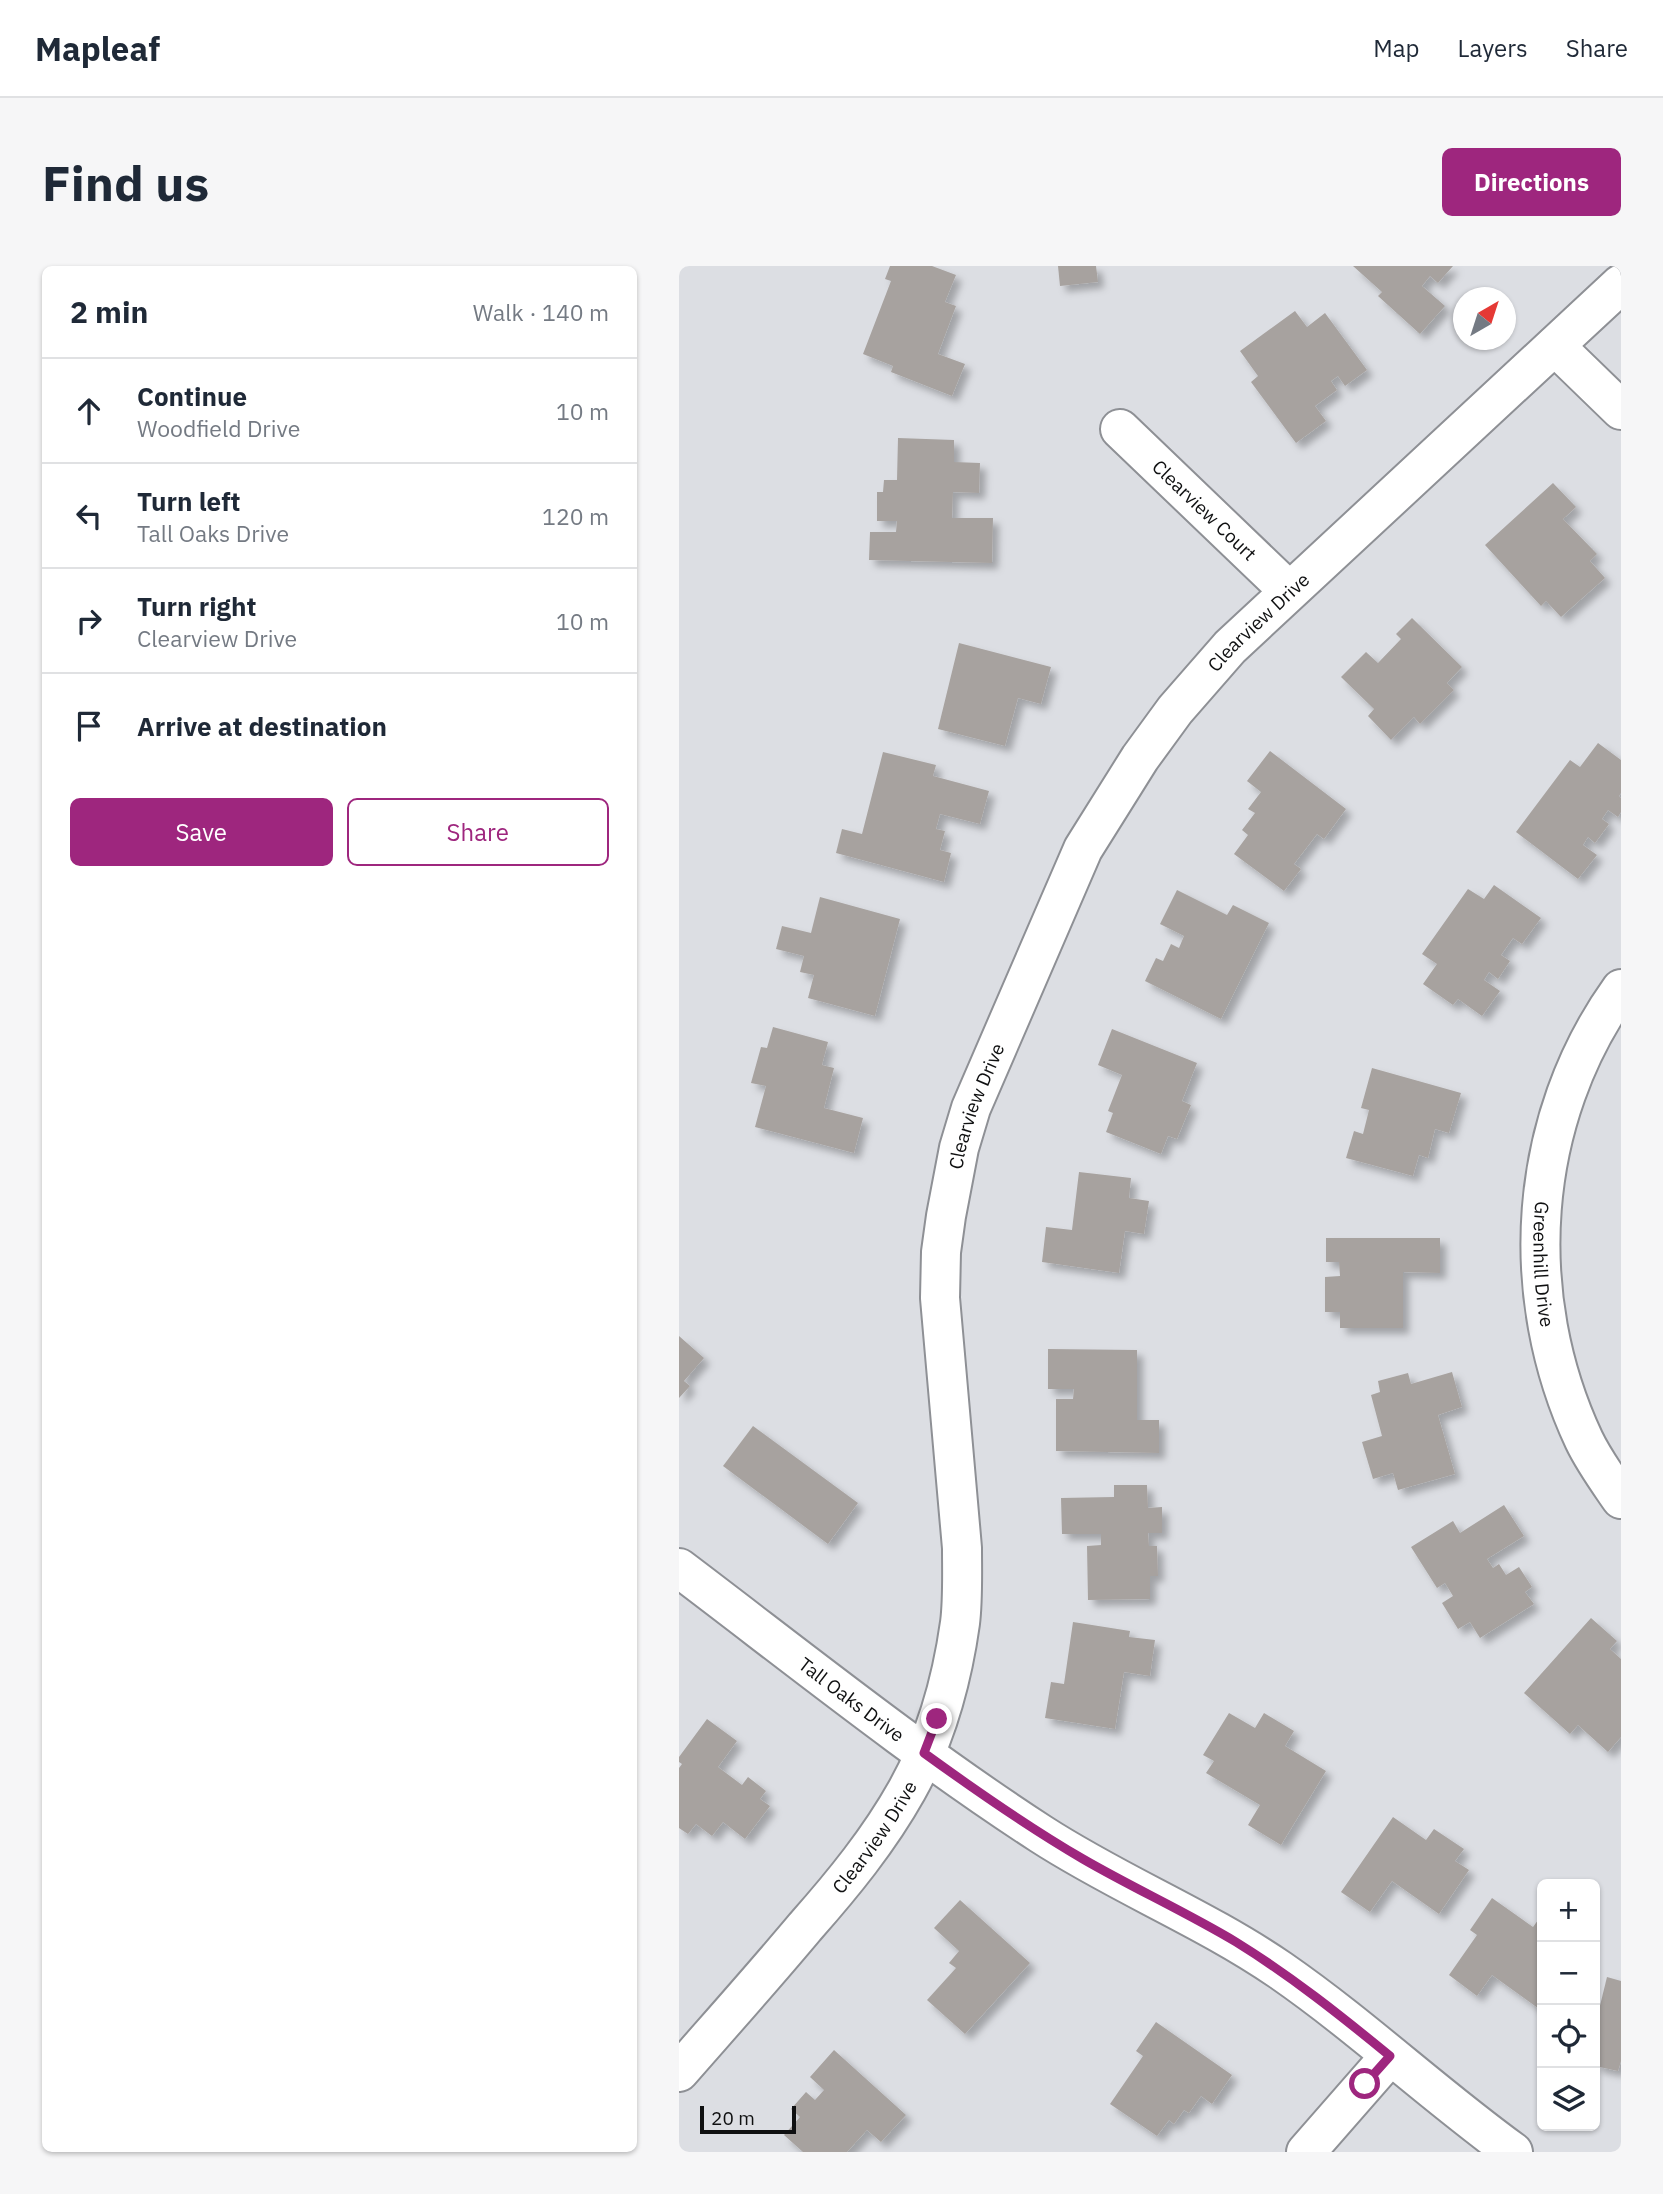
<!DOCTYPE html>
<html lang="en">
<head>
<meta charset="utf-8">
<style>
  body { margin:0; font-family:"IBM Plex Sans",sans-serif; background:#f6f6f7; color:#1f2937 }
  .controls { position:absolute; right:21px; bottom:21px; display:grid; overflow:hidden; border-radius:10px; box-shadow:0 2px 5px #0004 }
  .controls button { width:63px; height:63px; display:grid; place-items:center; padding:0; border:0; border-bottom:2px solid #e0e1e3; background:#fff; color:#1f2937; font:35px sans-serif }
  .compass { position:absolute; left:774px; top:21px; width:63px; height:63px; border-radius:50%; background:#fff; box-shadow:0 2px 5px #0004; rotate:39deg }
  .scale { position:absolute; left:21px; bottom:18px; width:96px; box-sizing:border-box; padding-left:7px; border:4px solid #0f1011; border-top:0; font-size:19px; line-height:24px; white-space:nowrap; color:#0f1011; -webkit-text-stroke:5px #dcdee3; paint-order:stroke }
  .stop { position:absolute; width:21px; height:21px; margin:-16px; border:5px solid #9e267e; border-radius:50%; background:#fff }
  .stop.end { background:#9e267e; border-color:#fff; box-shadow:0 2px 7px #0008 }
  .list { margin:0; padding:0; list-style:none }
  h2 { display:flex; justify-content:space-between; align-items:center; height:91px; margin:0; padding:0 28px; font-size:30px }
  h2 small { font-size:23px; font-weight:400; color:#747a83 }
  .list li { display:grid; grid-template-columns:46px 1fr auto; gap:21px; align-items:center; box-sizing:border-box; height:105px; padding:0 28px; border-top:2px solid #e0e1e3 }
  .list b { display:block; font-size:26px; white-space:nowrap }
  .list p { margin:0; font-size:23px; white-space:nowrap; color:#747a83 }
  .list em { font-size:23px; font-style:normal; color:#747a83 }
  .actions { display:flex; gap:14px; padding:21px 28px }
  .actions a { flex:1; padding:16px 0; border:2px solid #9e267e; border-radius:10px; text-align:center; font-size:24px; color:#9e267e }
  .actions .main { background:#9e267e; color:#fff }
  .icon { flex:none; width:38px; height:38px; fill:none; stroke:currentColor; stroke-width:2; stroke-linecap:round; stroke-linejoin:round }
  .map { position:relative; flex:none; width:942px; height:1886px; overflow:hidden; border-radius:10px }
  header { display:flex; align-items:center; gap:42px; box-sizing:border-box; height:98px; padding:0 35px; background:#fff; border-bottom:2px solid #e0e1e3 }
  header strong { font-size:33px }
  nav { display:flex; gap:38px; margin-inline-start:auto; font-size:24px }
  .intro { display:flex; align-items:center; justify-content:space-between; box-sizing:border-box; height:168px; padding:0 42px }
  h1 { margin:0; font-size:49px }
  .button { padding:18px 32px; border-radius:10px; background:#9e267e; color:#fff; font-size:24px; font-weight:700 }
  main { display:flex; gap:42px; padding:0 42px }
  aside { flex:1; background:#fff; border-radius:10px; box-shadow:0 2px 5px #0004 }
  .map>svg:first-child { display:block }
  .building { fill:#a7a29f; filter:url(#shadow) }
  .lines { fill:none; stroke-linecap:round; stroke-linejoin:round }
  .minor-casing { stroke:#8e9095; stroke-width:42 }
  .minor { stroke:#fff; stroke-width:38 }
  .route { stroke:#9e267e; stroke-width:9 }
  .labels { text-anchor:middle; stroke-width:7; stroke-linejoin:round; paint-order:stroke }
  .street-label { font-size:19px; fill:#0f1011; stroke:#dcdee3 }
</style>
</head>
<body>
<header>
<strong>Mapleaf</strong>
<nav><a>Map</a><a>Layers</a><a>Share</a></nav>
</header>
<div class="intro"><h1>Find us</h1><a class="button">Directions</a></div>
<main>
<aside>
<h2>2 min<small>Walk · 140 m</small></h2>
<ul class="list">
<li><svg class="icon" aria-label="ahead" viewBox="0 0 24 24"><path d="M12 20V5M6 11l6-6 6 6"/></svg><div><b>Continue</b><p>Woodfield Drive</p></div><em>10 m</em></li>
<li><svg class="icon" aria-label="left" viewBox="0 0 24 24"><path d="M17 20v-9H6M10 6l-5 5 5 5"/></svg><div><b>Turn left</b><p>Tall Oaks Drive</p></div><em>120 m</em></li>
<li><svg class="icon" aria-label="right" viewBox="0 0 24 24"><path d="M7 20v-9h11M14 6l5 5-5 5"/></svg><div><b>Turn right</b><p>Clearview Drive</p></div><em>10 m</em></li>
<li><svg class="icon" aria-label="arrive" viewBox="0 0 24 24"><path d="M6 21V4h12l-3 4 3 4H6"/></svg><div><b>Arrive at destination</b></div></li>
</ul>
<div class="actions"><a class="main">Save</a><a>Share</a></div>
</aside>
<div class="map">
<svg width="942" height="1886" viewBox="0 0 942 1886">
  <defs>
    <filter id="shadow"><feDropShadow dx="6" dy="6" stdDeviation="3.5" flood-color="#0004"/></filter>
  </defs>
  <rect width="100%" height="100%" fill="#dcdee3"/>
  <!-- building -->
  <g class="building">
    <path d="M 211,0 L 253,0 L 277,9 L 266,36 L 277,40 L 259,88 L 286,98 L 273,130 L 212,106 L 214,100 L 184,88 L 212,15 L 206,13 Z"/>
    <path d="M 379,0 L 417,0 L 419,16 L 381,20 Z"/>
    <path d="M 674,0 L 774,0 L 759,17 L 751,10 L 743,20 L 766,40 L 741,68 L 699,30 L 703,26 Z"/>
    <path d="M 616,45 L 628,61 L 646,47 L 688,104 L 666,120 L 659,110 L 652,115 L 658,124 L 636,140 L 647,155 L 617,177 L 572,116 L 579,110 L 561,85 Z"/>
    <path d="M 219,172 L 275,174 L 275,196 L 301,197 L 300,227 L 274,226 L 273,252 L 314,252 L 313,297 L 190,294 L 191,266 L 217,266 L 218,255 L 198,255 L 198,226 L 204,226 L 205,214 L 218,214 Z"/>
    <path d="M 874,217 L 897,241 L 884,253 L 918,288 L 911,295 L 926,312 L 882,351 L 867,335 L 862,340 L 806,279 Z"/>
    <path d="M 733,352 L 783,401 L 768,417 L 775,424 L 741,458 L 735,451 L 712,474 L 689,450 L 695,443 L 662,411 L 687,386 L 699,397 L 722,373 L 717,368 Z"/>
    <path d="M 280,377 L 372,401 L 362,438 L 339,432 L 326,480 L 259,463 Z"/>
    <path d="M 919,477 L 942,494 L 942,527 L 940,530 L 942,532 L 942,546 L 939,551 L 929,544 L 923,553 L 930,558 L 916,577 L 909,571 L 904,579 L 918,589 L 899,613 L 837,566 L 891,494 L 901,501 Z"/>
    <path d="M 591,485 L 667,543 L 645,573 L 638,568 L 625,585 L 615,598 L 622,603 L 605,625 L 555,588 L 569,569 L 563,564 L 576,547 L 569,543 L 582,526 L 568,515 Z"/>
    <path d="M 204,486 L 257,499 L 254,510 L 310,525 L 301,558 L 261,548 L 257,563 L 266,565 L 261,584 L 272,587 L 265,616 L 157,587 L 163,563 L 183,568 Z"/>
    <path d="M 815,619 L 862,652 L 843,678 L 834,672 L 822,689 L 831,695 L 819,713 L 810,706 L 805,714 L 821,725 L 803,750 L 779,733 L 774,739 L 744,718 L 758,698 L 743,688 L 789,623 L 805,633 Z"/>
    <path d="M 498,624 L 548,649 L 554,639 L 590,657 L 542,753 L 466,715 L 477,692 L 484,695 L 492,678 L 500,682 L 505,670 L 481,658 Z"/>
    <path d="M 141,631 L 221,653 L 196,750 L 129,732 L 135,709 L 121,706 L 125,690 L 97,683 L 103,660 L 132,667 Z"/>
    <path d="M 94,761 L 149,776 L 143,799 L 155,802 L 145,842 L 184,852 L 175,887 L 76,861 L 87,820 L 72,817 L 82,781 L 88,782 Z"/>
    <path d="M 433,763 L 518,797 L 503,835 L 512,839 L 498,873 L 489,870 L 482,888 L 427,866 L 434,847 L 429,845 L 443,809 L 419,799 Z"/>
    <path d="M 693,802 L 782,827 L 770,867 L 756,863 L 749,892 L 740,889 L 734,910 L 667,892 L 675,865 L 684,868 L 690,844 L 682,842 Z"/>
    <path d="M 400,906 L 452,912 L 450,932 L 470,935 L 465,968 L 446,965 L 440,1007 L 363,996 L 367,961 L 393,964 Z"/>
    <path d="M 647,972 L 761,972 L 761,1007 L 724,1006 L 724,1062 L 661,1062 L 661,1046 L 646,1046 L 646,1011 L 661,1010 L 660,996 L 647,996 Z"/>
    <path d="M 0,1070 L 25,1092 L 5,1115 L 11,1120 L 0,1132 Z"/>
    <path d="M 369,1083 L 458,1084 L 458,1154 L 480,1154 L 480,1187 L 377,1185 L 377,1133 L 394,1133 L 395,1123 L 369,1123 Z"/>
    <path d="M 773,1106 L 783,1141 L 759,1149 L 776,1208 L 719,1224 L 714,1207 L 694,1213 L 683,1176 L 703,1170 L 692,1129 L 701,1126 L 699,1115 L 729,1107 L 732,1118 Z"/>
    <path d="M 74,1160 L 179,1237 L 149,1278 L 44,1200 Z"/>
    <path d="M 435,1219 L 468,1219 L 469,1242 L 483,1241 L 483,1267 L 469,1267 L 470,1280 L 478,1280 L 479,1310 L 471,1310 L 471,1333 L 409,1334 L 408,1280 L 422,1279 L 422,1268 L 383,1268 L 382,1232 L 435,1231 Z"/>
    <path d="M 825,1239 L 845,1270 L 808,1293 L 814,1302 L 820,1298 L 827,1309 L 840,1301 L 853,1321 L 846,1326 L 855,1338 L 801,1372 L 791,1356 L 779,1363 L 763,1337 L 774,1330 L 766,1317 L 758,1322 L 732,1281 L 774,1255 L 781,1267 Z"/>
    <path d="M 912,1352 L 938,1375 L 931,1383 L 942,1393 L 942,1471 L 929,1486 L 899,1459 L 891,1468 L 845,1427 Z"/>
    <path d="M 394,1356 L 451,1365 L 450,1371 L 476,1374 L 471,1410 L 445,1406 L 436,1463 L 366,1452 L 372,1416 L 385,1418 Z"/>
    <path d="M 550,1447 L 576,1462 L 585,1447 L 615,1465 L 606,1480 L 647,1505 L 602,1579 L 569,1559 L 581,1539 L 527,1507 L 535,1495 L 524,1489 Z"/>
    <path d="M 28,1453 L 58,1475 L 39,1501 L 63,1519 L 69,1511 L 87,1525 L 81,1533 L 91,1540 L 66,1573 L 44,1556 L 33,1570 L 17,1558 L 9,1568 L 0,1562 L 0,1502 L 3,1498 L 0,1496 L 0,1491 Z"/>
    <path d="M 714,1551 L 747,1574 L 755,1563 L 785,1583 L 776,1595 L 790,1604 L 760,1648 L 713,1615 L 691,1646 L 662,1626 Z"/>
    <path d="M 813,1632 L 854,1661 L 862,1650 L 863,1651 L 863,1745 L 813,1709 L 798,1730 L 770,1709 L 798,1669 L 791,1664 Z"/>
    <path d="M 281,1634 L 351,1697 L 286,1768 L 248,1734 L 277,1702 L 270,1697 L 280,1685 L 255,1662 Z"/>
    <path d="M 928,1711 L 942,1715 L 942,1795 L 939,1805 L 916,1800 L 916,1760 Z"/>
    <path d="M 477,1756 L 553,1809 L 533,1838 L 522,1830 L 510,1847 L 505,1844 L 495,1858 L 490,1854 L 478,1870 L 431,1838 L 464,1790 L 457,1785 Z"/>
    <path d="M 155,1784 L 227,1849 L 202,1876 L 188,1864 L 168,1886 L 124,1886 L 105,1869 L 121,1851 L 112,1843 L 127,1826 L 136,1834 L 145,1824 L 131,1811 Z"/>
  </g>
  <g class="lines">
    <defs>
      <g id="minor">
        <path d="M 876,80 L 942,144"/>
        <path id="s1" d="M 441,163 L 610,325"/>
        <path id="s2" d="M 942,723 C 848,854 837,1029 905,1174 C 915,1195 929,1214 942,1233"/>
        <path id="s3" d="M 0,1302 C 119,1392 237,1487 362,1568 C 439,1618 525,1652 601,1704 C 682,1760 754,1828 834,1886"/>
        <path id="s4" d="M 0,1806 C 42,1758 85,1710 126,1661 C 164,1618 200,1574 228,1524 C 256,1474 273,1414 281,1357 C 284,1333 283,1307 283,1282 L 261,1032 L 262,986 L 267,950 L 280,882 L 292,842 L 404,583 L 461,492 L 496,444 L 551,381 L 942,18"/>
        <path d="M 627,1886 L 711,1790"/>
      </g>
    </defs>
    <!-- minor casing -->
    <use href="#minor" class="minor-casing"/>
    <!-- minor -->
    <use href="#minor" class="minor"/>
  </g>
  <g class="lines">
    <!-- route -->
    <path class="route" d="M 258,1453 L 245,1487 C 296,1524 349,1561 404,1593 C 454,1622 507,1646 557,1676 C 612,1710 661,1749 711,1790 L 686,1818"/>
  </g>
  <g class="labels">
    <!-- street labels -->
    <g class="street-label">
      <text dy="7" stroke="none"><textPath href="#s1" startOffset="117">Clearview Court</textPath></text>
      <text dy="7" stroke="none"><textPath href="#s4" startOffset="1629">Clearview Drive</textPath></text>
      <text dy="7" stroke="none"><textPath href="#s4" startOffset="1062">Clearview Drive</textPath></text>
      <text dy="7" stroke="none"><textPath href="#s2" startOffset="292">Greenhill Drive</textPath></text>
      <text dy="7" stroke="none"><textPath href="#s3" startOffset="217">Tall Oaks Drive</textPath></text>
      <text dy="7" stroke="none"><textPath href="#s4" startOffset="306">Clearview Drive</textPath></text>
    </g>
  </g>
</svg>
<div class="controls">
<button>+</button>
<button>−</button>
<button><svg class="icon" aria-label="locate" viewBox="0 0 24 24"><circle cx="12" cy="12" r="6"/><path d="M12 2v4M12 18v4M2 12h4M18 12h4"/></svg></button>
<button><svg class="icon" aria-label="layers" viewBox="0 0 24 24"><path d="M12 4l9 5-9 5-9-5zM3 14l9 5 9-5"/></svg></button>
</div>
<svg class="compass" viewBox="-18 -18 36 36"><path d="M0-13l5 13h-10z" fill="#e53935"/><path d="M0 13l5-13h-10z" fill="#747a83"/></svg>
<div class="scale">20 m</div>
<div class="stop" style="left:686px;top:1818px"></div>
<div class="stop end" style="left:258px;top:1453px"></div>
</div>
</main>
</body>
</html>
